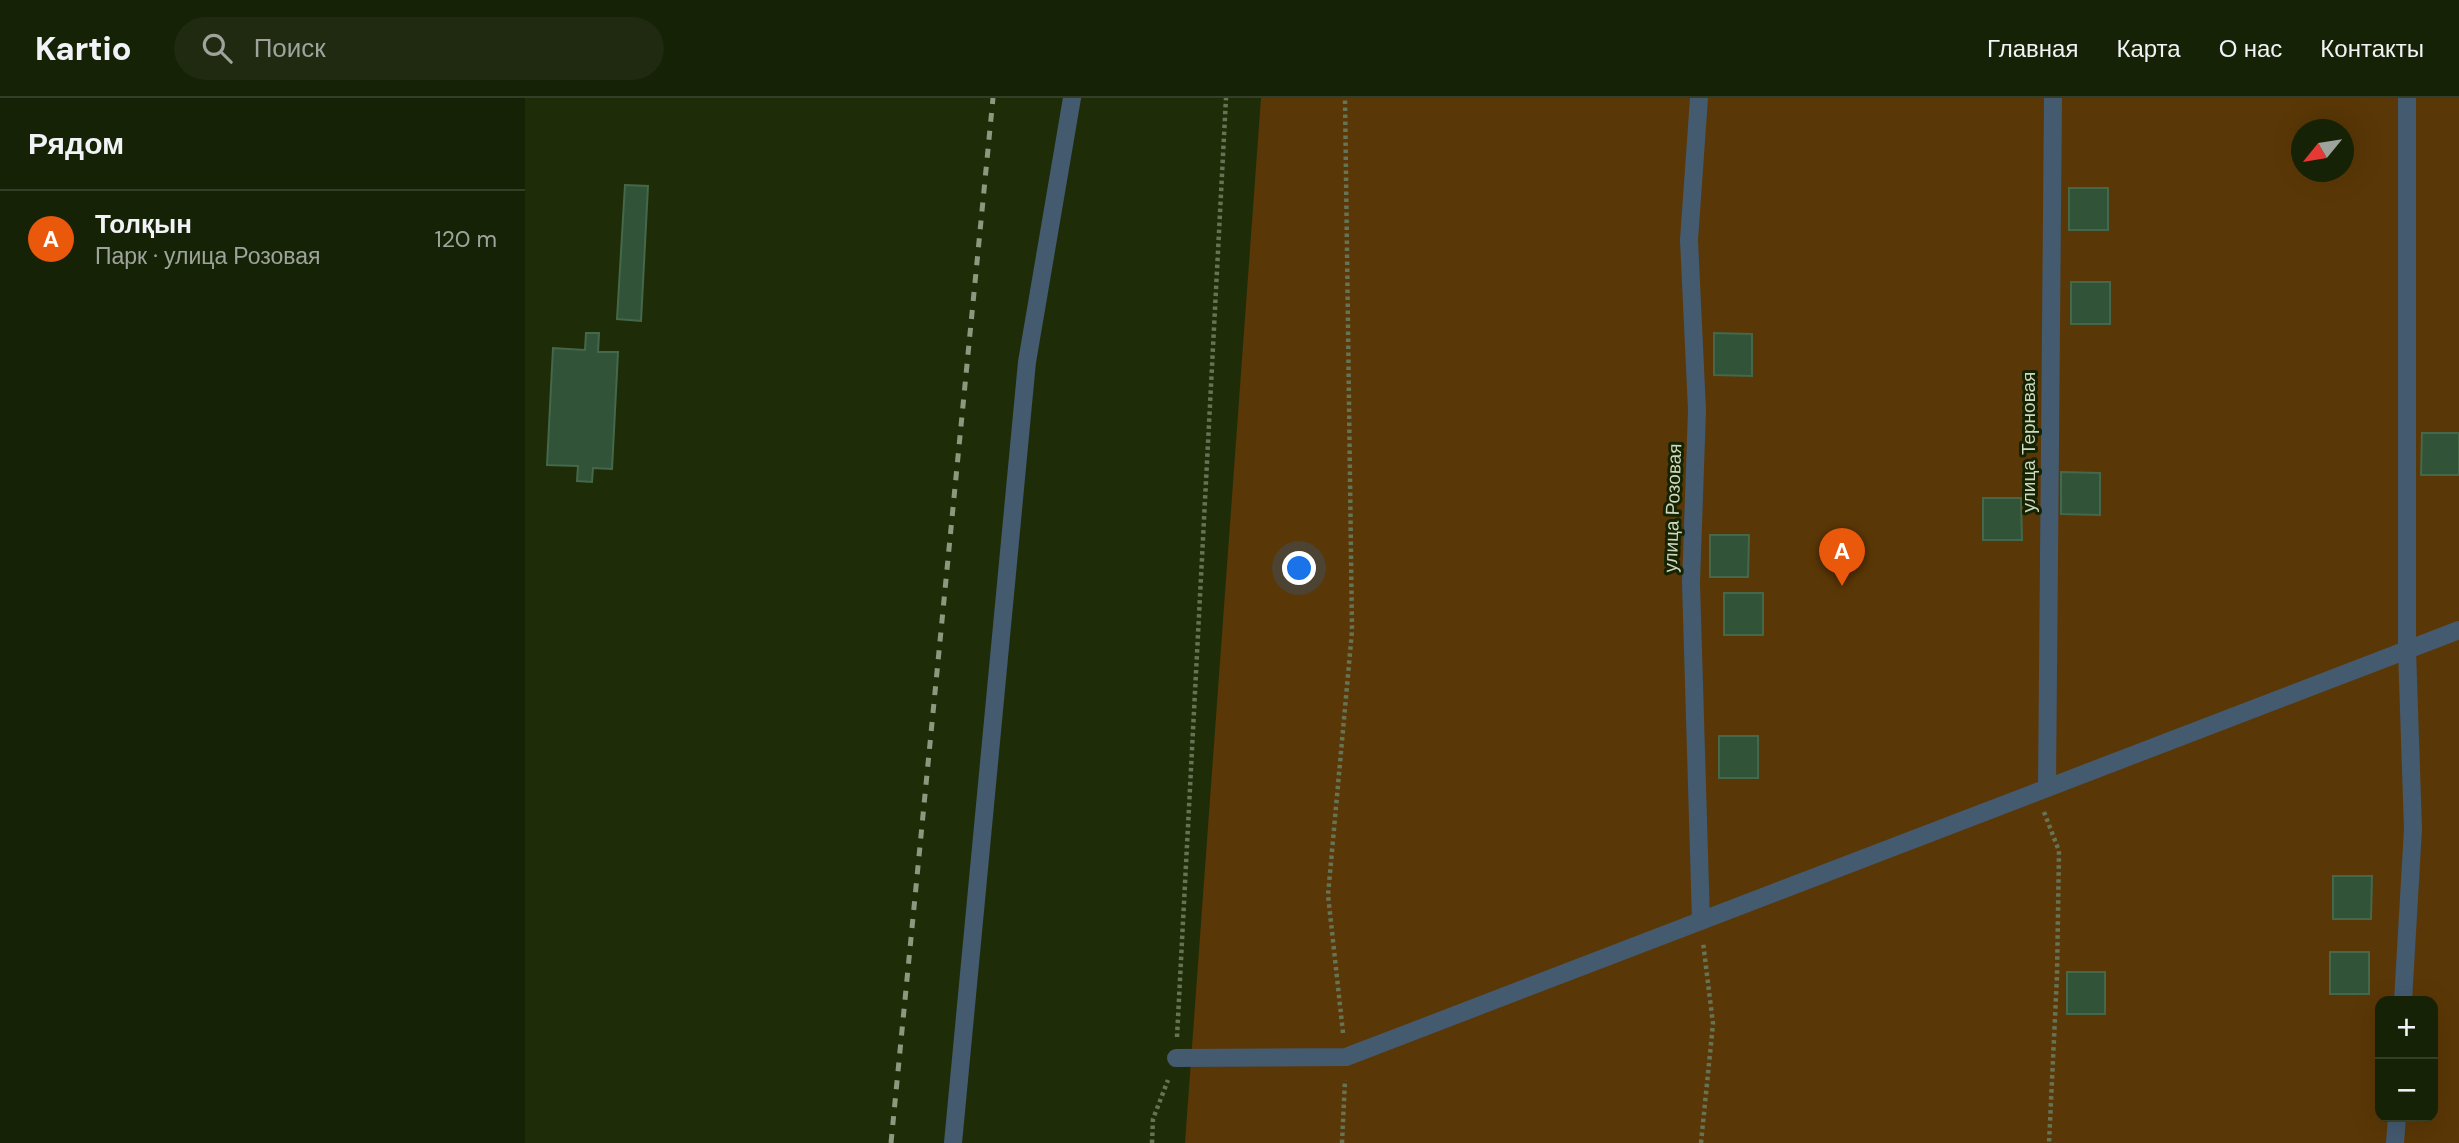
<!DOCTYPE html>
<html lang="ru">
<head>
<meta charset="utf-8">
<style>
  body { margin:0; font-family:"DM Sans",sans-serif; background:#1f2a10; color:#f1f3f6 }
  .controls { position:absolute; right:21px; bottom:21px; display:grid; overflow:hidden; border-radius:14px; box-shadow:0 7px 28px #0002 }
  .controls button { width:63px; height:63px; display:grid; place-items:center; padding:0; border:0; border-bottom:2px solid #353f28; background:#162206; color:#f1f3f6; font:35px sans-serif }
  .compass { position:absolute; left:1766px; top:21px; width:63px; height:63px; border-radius:50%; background:#162206; box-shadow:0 7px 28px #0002; rotate:240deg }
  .you { position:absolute; left:775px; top:471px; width:24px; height:24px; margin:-18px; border:5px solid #fff; border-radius:50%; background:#1a73e8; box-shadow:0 0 0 10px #1a73e833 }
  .badge { display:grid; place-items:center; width:46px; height:46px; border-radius:50%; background:#ea580c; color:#fff; font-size:23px; font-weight:700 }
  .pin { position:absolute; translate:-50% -58px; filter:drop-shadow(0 2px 4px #0008) }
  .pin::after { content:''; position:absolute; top:37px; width:24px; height:21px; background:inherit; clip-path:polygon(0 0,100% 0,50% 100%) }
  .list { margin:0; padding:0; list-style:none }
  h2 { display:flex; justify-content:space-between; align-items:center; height:91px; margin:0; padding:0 28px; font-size:30px }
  h2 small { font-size:23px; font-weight:400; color:#9ea49b }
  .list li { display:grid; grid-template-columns:46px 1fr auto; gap:21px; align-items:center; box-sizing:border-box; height:98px; padding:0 28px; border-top:2px solid #353f28 }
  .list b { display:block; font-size:26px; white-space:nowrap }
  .list p { margin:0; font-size:23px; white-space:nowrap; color:#9ea49b }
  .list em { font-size:23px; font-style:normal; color:#9ea49b }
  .icon { flex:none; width:38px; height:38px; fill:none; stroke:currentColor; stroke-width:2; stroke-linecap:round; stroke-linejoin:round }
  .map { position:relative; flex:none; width:1934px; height:1045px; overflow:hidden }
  header { display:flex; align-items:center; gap:42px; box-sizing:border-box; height:98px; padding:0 35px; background:#162206; border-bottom:2px solid #353f28 }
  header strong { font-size:33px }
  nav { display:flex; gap:38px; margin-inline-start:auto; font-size:24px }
  .search { width:490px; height:63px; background:#1f2a10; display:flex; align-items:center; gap:18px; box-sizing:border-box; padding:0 24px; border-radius:38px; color:#9ea49b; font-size:26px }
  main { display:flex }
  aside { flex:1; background:#162206 }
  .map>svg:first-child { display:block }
  .green { fill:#5a3706; fill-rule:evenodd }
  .building { fill:#315337; stroke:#45674a; stroke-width:2 }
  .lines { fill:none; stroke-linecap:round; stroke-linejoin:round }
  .path { stroke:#677355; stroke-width:4.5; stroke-dasharray:3.5 3.5; stroke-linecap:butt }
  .minor { stroke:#445a6f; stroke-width:18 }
  .rail { stroke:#8d987e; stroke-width:5; stroke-dasharray:9 9; stroke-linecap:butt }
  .labels { text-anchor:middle; stroke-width:6; stroke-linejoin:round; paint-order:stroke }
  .street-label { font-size:19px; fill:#ced8c3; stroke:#152300 }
</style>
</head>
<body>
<header>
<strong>Kartio</strong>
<div class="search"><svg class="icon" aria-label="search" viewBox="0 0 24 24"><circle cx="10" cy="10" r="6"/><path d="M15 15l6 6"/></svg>Поиск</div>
<nav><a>Главная</a><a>Карта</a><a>О нас</a><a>Контакты</a></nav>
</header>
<main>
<aside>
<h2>Рядом<small></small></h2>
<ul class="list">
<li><span class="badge">A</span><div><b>Толқын</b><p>Парк · улица Розовая</p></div><em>120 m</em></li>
</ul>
</aside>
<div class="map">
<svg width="1934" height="1045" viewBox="0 0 1934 1045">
  <rect width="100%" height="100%" fill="#1e2d08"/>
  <!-- green -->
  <path class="green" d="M 736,0 L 1934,0 L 1934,1045 L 660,1045 ZM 1776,32 L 1818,32 L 1818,74 L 1776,74 ZM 1855,903 L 1908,903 L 1908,1019 L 1855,1019 Z"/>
  <!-- building -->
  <g class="building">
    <path d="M 100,87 L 123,88 L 116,223 L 92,221 Z"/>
    <rect x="1544" y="90" width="39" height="42"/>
    <rect x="1546" y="184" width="39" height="42"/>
    <path d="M 61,235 L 74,235 L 73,254 L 93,254 L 87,371 L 68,370 L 67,384 L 52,383 L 53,368 L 22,367 L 28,250 L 60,252 Z"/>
    <path d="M 1189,235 L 1227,236 L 1227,278 L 1189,277 Z"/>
    <path d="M 1897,335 L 1934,335 L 1934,377 L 1896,377 Z"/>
    <path d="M 1536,374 L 1575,375 L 1575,417 L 1536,416 Z"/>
    <path d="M 1458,400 L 1496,400 L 1497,442 L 1458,442 Z"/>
    <path d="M 1185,437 L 1224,437 L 1223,479 L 1185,479 Z"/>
    <rect x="1199" y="495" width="39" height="42"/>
    <rect x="1194" y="638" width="39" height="42"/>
    <path d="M 1808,778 L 1847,778 L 1846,821 L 1808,821 Z"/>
    <rect x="1805" y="854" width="39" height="42"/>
    <rect x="1542" y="874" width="38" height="42"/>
  </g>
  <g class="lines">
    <!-- path -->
    <g class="path">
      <path d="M 1519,714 L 1534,753 L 1532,878 L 1524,1045"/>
      <path d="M 818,935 L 803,797 L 827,533 L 820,0"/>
      <path d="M 652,939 L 701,0"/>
      <path d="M 627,1045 L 628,1021 L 643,982"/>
      <path d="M 817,1045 L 820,982"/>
      <path d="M 1176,1045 L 1188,926 L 1178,844"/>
    </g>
    <!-- minor -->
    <g class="minor">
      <path d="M 1174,0 L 1164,142 L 1172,312 L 1166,485 L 1176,823"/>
      <path d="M 1522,689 L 1528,0"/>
      <path d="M 1878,903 L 1888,731 L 1882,552 L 1882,0"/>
      <path d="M 651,960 L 821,959 L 1934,532"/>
      <path d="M 428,1045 L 502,264 L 547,0"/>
      <path d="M 1870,1045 L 1872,1019"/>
    </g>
    <!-- rail -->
    <path class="rail" d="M 366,1045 L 468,0"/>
  </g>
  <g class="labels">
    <!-- street labels -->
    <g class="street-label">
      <text transform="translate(1503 344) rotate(-90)" y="7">улица Терновая</text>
      <text transform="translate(1147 410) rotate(-88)" y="7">улица Розовая</text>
    </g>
  </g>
</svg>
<div class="controls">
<button>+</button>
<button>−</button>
</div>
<svg class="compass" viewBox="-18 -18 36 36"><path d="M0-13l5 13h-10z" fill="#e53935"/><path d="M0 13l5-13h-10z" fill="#9ea49b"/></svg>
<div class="you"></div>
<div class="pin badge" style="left:1317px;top:488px">A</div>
</div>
</main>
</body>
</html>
